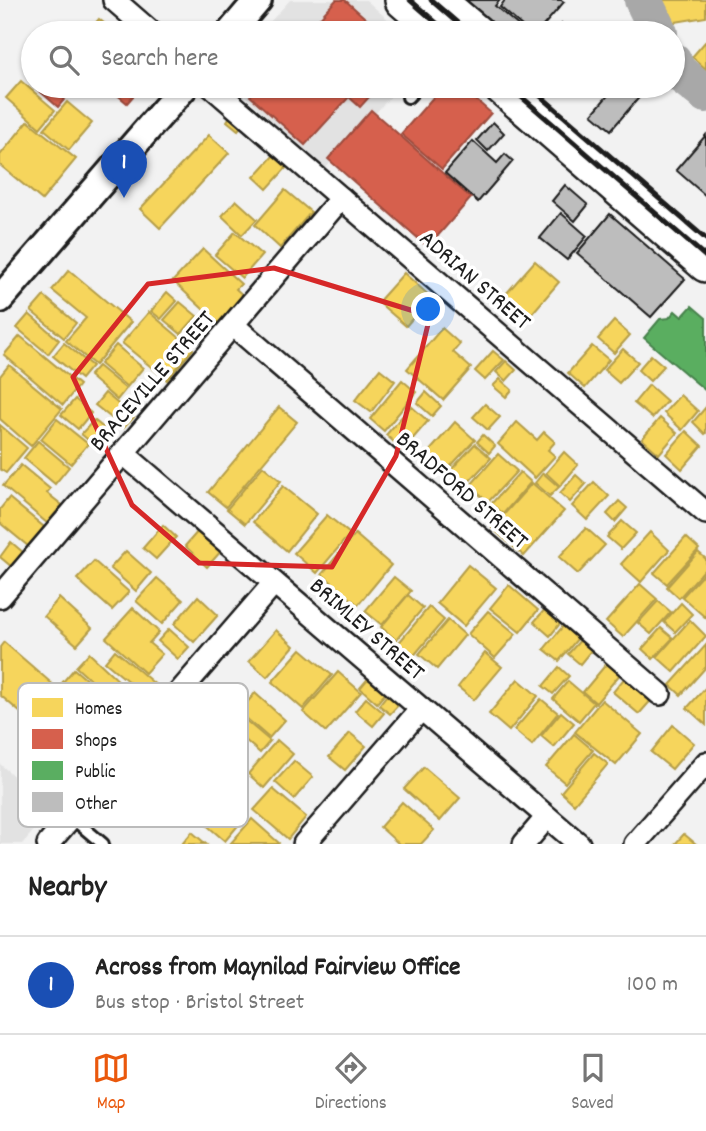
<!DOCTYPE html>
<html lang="en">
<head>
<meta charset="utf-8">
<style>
  body { margin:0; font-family:Dekko,sans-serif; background:#f6f6f6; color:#222 }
  .you { position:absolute; left:429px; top:310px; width:24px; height:24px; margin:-18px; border:5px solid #fff; border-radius:50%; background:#1a73e8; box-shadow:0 0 0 10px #1a73e833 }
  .badge { display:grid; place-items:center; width:46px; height:46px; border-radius:50%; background:#ea580c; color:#fff; font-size:23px; font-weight:700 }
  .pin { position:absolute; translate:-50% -58px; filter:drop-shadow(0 2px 4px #0008) }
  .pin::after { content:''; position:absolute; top:37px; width:24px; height:21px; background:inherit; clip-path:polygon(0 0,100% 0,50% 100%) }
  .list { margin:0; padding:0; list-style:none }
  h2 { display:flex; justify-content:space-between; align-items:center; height:91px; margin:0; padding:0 28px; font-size:30px }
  h2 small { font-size:23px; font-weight:400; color:#767676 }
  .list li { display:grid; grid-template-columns:46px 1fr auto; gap:21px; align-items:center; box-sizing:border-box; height:98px; padding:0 28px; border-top:2px solid #e0e0e0 }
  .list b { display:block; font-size:26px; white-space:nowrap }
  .list p { margin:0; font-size:23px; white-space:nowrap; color:#767676 }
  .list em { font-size:23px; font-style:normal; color:#767676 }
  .icon { flex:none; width:38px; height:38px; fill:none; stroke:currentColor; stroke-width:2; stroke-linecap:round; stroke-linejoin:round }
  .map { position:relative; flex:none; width:706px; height:844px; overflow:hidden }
  .search { position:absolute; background:#fff; box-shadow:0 2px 5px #0004; left:21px; right:21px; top:21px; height:77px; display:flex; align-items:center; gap:18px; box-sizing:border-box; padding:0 24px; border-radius:38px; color:#767676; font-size:26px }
  .sheet { height:189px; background:#fff }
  nav { display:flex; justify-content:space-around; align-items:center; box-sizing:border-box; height:98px; border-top:2px solid #e0e0e0; background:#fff; font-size:19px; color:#767676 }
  nav a { display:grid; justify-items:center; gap:4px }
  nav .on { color:#ea580c }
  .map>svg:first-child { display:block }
  .built { fill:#e2e2e2 }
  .homes { fill:#f6d55c; stroke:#b59e49; stroke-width:2 }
  .shops { fill:#d6604d; stroke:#9e4c3e; stroke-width:2 }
  .public { fill:#5aae61; stroke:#47824c; stroke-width:2 }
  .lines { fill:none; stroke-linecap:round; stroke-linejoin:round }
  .river { stroke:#a8a8a8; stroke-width:38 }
  .building { fill:#bdbdbd; stroke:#1c1c1c; stroke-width:2 }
  .service-casing { stroke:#1c1c1c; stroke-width:16 }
  .minor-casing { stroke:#1c1c1c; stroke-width:26 }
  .tertiary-casing { stroke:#1c1c1c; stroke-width:32 }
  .primary-casing { stroke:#1c1c1c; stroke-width:40 }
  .service { stroke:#fff; stroke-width:10 }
  .minor { stroke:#fff; stroke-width:21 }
  .tertiary { stroke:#fff; stroke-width:26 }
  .primary { stroke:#fff; stroke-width:35 }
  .rail { stroke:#1c1c1c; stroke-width:5 }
  .marked { fill:none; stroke:#d62828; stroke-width:5; stroke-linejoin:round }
  .labels { text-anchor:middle; stroke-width:7; stroke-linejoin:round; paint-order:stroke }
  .street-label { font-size:24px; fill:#1c1c1c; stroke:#fff }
  .key { fill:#fff; stroke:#bbb; stroke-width:2 }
  .key-label { font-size:19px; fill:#1c1c1c }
</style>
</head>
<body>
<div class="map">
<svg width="706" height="844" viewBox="0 0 706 844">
  <rect width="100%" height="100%" fill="#f2f2f2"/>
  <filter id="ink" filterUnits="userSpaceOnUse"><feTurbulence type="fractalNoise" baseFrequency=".0143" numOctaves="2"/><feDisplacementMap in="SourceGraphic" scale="14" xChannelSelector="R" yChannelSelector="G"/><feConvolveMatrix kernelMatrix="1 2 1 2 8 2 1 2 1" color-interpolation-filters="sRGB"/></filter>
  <g filter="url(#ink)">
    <!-- built -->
    <g class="built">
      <path d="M 290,0 L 366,0 L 403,33 L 260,33 Z"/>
      <path d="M 234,86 L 400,86 L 325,169 Z"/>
      <path d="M 0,764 L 52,810 L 22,844 L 0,844 Z"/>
    </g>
    <!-- homes -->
    <g class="homes">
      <path d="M 660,0 L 706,0 L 706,17 L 663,24 Z"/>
      <path d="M 99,19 L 116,33 L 87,33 Z"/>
      <path d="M 706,41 L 706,69 L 692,57 Z"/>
      <path d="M 21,81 L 55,110 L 40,128 L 6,98 Z"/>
      <path d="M 67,102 L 92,123 L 69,150 L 44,129 Z"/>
      <path d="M 231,115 L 242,125 L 238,130 L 227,121 Z"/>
      <path d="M 28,121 L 76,159 L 42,200 L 0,165 L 0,155 Z"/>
      <path d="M 209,135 L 229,153 L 160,228 L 140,209 Z"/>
      <path d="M 274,155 L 287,167 L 267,189 L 254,177 Z"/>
      <path d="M 285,190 L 311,212 L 280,248 L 255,225 Z"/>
      <path d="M 236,200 L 257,219 L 242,235 L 222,216 Z"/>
      <path d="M 235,232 L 262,255 L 242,278 L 215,255 Z"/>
      <path d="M 203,249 L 241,284 L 236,289 L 245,297 L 220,325 L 173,281 Z"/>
      <path d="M 535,261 L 559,282 L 529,317 L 505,295 Z"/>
      <path d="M 69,270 L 131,322 L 95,365 L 66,341 L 86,318 L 52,290 Z"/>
      <path d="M 404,273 L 431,297 L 406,326 L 378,302 Z"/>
      <path d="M 167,292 L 177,301 L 161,319 L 151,311 Z"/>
      <path d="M 44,296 L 76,323 L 64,338 L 31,311 Z"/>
      <path d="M 180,302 L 197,316 L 181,334 L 164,320 Z"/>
      <path d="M 149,312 L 193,349 L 167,380 L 122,343 Z"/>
      <path d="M 29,314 L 59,340 L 48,354 L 17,328 Z"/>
      <path d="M 614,321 L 630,335 L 614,353 L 598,339 Z"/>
      <path d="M 442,328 L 460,344 L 453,352 L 471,368 L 443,400 L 407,369 Z"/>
      <path d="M 20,336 L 79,385 L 63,405 L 4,355 Z"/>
      <path d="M 64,343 L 92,366 L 81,379 L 53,356 Z"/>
      <path d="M 116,345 L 143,368 L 127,387 L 100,364 Z"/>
      <path d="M 592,346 L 609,360 L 585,388 L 568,373 Z"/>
      <path d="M 623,349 L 638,362 L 619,383 L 604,370 Z"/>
      <path d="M 493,351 L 504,360 L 485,380 L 475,371 Z"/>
      <path d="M 651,355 L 664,366 L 650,381 L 638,370 Z"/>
      <path d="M 506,361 L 516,370 L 506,381 L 496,372 Z"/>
      <path d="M 9,365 L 62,409 L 31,446 L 0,419 L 0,376 Z"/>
      <path d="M 98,366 L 126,389 L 117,400 L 89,376 Z"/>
      <path d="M 380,369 L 395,381 L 371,412 L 355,400 Z"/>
      <path d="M 500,379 L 512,390 L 506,397 L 493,386 Z"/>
      <path d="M 402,380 L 416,392 L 384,431 L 370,419 Z"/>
      <path d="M 649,385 L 667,401 L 652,418 L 634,403 Z"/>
      <path d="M 426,392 L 441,406 L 432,416 L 417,403 Z"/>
      <path d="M 105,393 L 134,417 L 124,428 L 95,405 Z"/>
      <path d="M 680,395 L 698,411 L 682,430 L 664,413 Z"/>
      <path d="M 75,399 L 91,413 L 78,429 L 61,415 Z"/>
      <path d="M 485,404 L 500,417 L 488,430 L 473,417 Z"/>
      <path d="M 411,406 L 428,421 L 403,450 L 386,435 Z"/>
      <path d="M 279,407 L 297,422 L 226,507 L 208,492 Z"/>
      <path d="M 706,407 L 706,433 L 705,434 L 693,422 Z"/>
      <path d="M 660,418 L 677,433 L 659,454 L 642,439 Z"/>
      <path d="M 57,419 L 88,444 L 71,464 L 41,439 Z"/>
      <path d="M 94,420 L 111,434 L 99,449 L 81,434 Z"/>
      <path d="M 455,422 L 475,440 L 447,470 L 428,453 Z"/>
      <path d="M 517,422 L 537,440 L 544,432 L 555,442 L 548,450 L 555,456 L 535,478 L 498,444 Z"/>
      <path d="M 0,425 L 27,448 L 6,473 L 0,469 Z"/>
      <path d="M 686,431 L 702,446 L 682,469 L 666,454 Z"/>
      <path d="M 483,435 L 495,446 L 489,453 L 477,442 Z"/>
      <path d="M 38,441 L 69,467 L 55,484 L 24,458 Z"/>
      <path d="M 475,444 L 491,458 L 464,487 L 448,473 Z"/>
      <path d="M 564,452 L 578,465 L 560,486 L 546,473 Z"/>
      <path d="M 498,454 L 517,471 L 488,502 L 470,486 Z"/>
      <path d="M 21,465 L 50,489 L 47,493 L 62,505 L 47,523 L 3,486 Z"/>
      <path d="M 263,466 L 281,481 L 245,524 L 227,509 Z"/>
      <path d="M 520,472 L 531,482 L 503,514 L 491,504 Z"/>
      <path d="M 543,473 L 559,487 L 550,496 L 535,483 Z"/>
      <path d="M 576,475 L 586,484 L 570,502 L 560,493 Z"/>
      <path d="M 594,482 L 609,496 L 587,520 L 572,506 Z"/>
      <path d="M 532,483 L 564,511 L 524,556 L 492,528 Z"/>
      <path d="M 283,486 L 317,514 L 287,551 L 253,522 Z"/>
      <path d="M 9,498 L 44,527 L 28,546 L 0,523 L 0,509 Z"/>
      <path d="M 619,501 L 627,508 L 615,522 L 607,514 Z"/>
      <path d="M 327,515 L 350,534 L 317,573 L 294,553 Z"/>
      <path d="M 622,521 L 636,533 L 621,549 L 607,537 Z"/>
      <path d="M 163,525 L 176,537 L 156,559 L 143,548 Z"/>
      <path d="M 586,528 L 605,545 L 578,574 L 559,557 Z"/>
      <path d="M 199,530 L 222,550 L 207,567 L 185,546 Z"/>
      <path d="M 650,532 L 669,550 L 641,582 L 621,564 Z"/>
      <path d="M 355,534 L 391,565 L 358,605 L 322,574 Z"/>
      <path d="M 686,537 L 699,549 L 667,584 L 654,573 Z"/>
      <path d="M 11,542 L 24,553 L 12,567 L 0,557 Z"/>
      <path d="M 126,551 L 151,573 L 136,591 L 110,568 Z"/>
      <path d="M 698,552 L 706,559 L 706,568 L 679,598 L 667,587 Z"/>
      <path d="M 94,561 L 129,592 L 112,610 L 77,579 Z"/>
      <path d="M 468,565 L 496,588 L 464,626 L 437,603 Z"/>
      <path d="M 704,573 L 706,575 L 706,618 L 682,597 Z"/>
      <path d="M 394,577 L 411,591 L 382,625 L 365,611 Z"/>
      <path d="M 157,578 L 183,600 L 162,624 L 136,601 Z"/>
      <path d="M 640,584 L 657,599 L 623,637 L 606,622 Z"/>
      <path d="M 509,585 L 538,610 L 520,632 L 490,608 Z"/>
      <path d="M 408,595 L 423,608 L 396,640 L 381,627 Z"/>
      <path d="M 198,596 L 218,615 L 194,642 L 174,624 Z"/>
      <path d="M 59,598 L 92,628 L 77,645 L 44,616 Z"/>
      <path d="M 658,601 L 671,612 L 651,634 L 638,623 Z"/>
      <path d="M 681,603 L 692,614 L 675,632 L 664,622 Z"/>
      <path d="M 429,607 L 444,620 L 411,659 L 396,646 Z"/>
      <path d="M 547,607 L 563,620 L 550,636 L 534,622 Z"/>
      <path d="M 133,608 L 159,632 L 149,643 L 162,654 L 145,673 L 106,638 Z"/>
      <path d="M 488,611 L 516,634 L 495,658 L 468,634 Z"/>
      <path d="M 448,620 L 465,635 L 437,669 L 419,654 Z"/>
      <path d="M 690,620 L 706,636 L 674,672 L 657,657 Z"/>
      <path d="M 564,625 L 578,638 L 559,661 L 544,649 Z"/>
      <path d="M 661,628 L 673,638 L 653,659 L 642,649 Z"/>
      <path d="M 169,629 L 189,647 L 178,659 L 158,641 Z"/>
      <path d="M 276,630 L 294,646 L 267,677 L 249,661 Z"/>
      <path d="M 583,637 L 594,647 L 580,664 L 568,654 Z"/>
      <path d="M 4,642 L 56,687 L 28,719 L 0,695 L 0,647 Z"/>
      <path d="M 706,645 L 706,667 L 681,695 L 670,685 Z"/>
      <path d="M 301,649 L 332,675 L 303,709 L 272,682 Z"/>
      <path d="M 115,650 L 157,686 L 133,713 L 115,698 L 129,682 L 105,662 Z"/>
      <path d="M 89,653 L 121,683 L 109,697 L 76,667 Z"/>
      <path d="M 485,653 L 502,667 L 474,700 L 458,687 Z"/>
      <path d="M 608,662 L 621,673 L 596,703 L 583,692 Z"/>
      <path d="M 559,667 L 569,676 L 553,694 L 543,686 Z"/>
      <path d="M 74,669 L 110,700 L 98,714 L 62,683 Z"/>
      <path d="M 338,672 L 361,692 L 326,732 L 303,712 Z"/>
      <path d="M 372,674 L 389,689 L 377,703 L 360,688 Z"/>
      <path d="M 627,675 L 654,697 L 639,714 L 613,692 Z"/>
      <path d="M 518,679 L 538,696 L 509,731 L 489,714 Z"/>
      <path d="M 568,681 L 594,703 L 579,721 L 553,699 Z"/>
      <path d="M 706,687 L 706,725 L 687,708 Z"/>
      <path d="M 390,691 L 402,701 L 390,714 L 379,705 Z"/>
      <path d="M 255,693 L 285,720 L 269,738 L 239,712 Z"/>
      <path d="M 366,698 L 384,713 L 373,726 L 355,711 Z"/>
      <path d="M 541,699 L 558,713 L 532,745 L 514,730 Z"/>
      <path d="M 602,700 L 642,734 L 616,765 L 575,732 Z"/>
      <path d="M 561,712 L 574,723 L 554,747 L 541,736 Z"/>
      <path d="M 237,713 L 270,741 L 260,753 L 227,724 Z"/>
      <path d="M 673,725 L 694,743 L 672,769 L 651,752 Z"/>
      <path d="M 350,733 L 366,746 L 345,770 L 329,757 Z"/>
      <path d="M 574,734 L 593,750 L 565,783 L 546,767 Z"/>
      <path d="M 277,740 L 293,754 L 264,788 L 248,774 Z"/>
      <path d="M 594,753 L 608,764 L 574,804 L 561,792 Z"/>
      <path d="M 294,761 L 313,777 L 294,799 L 275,782 Z"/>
      <path d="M 424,767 L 460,798 L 440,821 L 404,789 Z"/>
      <path d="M 273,789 L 306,817 L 288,839 L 254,810 Z"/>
      <path d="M 225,798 L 246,816 L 225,841 L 204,823 Z"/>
      <path d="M 402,802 L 434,830 L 421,844 L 399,844 L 380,827 Z"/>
      <path d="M 252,819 L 279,843 L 278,844 L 230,844 Z"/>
      <path d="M 192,832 L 206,844 L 182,844 Z"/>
      <path d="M 684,834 L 696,844 L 675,844 Z"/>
    </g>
    <!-- shops -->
    <g class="shops">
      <path d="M 336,0 L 345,0 L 382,33 L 331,33 L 317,21 Z"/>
      <path d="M 34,86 L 69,86 L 73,89 L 58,107 Z"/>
      <path d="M 107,86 L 142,86 L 127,103 Z"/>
      <path d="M 259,86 L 379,86 L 360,107 L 349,97 L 305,145 L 250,96 Z"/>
      <path d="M 443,86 L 460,86 L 491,113 L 442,169 L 401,134 Z"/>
      <path d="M 371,110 L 471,198 L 428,247 L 328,159 Z"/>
    </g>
    <!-- public -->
    <path class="public" d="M 692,306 L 706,318 L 706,391 L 644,338 L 660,319 L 669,318 L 675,311 L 682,317 Z"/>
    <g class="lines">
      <!-- river -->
      <g class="river">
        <path d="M 643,0 L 659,33"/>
        <path d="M 673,61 L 678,72 L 706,94"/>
      </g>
    </g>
    <!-- building -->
    <g class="building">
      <path d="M 462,0 L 500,0 L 495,6 L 527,33 L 501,33 Z"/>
      <path d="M 505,0 L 561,0 L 564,2 L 537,33 L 530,33 L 500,7 Z"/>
      <path d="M 562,24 L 572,33 L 554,33 Z"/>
      <path d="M 616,86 L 649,86 L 611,130 L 592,114 Z"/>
      <path d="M 493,122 L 504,133 L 488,151 L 477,140 Z"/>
      <path d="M 706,135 L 706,196 L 676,170 Z"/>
      <path d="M 473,141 L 497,163 L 505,154 L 513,161 L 478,202 L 445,173 Z"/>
      <path d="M 565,185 L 588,205 L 575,221 L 552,201 Z"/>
      <path d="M 561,213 L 587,236 L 567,260 L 540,238 Z"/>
      <path d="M 610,214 L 685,279 L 651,317 L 577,253 Z"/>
    </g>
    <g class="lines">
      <defs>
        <g id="service">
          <path d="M 408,97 L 418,86"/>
          <path d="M 71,817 L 103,844"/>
        </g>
        <g id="minor">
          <path d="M 114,0 L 152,33"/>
          <path d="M 211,86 L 706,513"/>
          <path d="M 233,325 L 660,694"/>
          <path d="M 123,453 L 579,844"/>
          <path d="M 0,597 L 341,198"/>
          <path d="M 48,844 L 274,583"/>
          <path d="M 304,844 L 421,709"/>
          <path d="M 524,844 L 547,817"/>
          <path d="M 635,844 L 706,763"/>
        </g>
        <g id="tertiary">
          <path d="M 230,33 L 258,0"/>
          <path d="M 0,299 L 185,86"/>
        </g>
        <g id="primary">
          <path d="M 403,0 L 441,33"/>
          <path d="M 437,0 L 476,33"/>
          <path d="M 501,86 L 706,264"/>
        </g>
      </defs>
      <!-- service casing -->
      <use href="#service" class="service-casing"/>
      <!-- minor casing -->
      <use href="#minor" class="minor-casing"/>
      <!-- tertiary casing -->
      <use href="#tertiary" class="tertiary-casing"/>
      <!-- primary casing -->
      <use href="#primary" class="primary-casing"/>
      <!-- service -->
      <use href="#service" class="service"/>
      <!-- minor -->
      <use href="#minor" class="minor"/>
      <!-- tertiary -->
      <use href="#tertiary" class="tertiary"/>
      <!-- primary -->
      <use href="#primary" class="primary"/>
      <!-- rail -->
      <g class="rail">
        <path d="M 410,0 L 448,33"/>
        <path d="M 431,0 L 469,33"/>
        <path d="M 509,86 L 706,257"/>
        <path d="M 529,86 L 706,239"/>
      </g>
    </g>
  </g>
  <!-- marked area -->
  <path class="marked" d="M 274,268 L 430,316 L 396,456 L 332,567 L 199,563 L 132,505 L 73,377 L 148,284 Z"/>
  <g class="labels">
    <!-- street labels -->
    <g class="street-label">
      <text transform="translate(476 279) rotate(41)" y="8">ADRIAN STREET</text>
      <text transform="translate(151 380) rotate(-49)" y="8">BRACEVILLE STREET</text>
      <text transform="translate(463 489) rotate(41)" y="8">BRADFORD STREET</text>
      <text transform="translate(368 628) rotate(41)" y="8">BRIMLEY STREET</text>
    </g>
  </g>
  <!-- legend -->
  <rect x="18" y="683" width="230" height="144" rx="10" class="key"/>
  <rect x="32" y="698" width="31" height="19" fill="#f6d55c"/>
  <rect x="32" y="729" width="31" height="20" fill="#d6604d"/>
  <rect x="32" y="761" width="31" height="19" fill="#5aae61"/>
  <rect x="32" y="792" width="31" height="20" fill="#bdbdbd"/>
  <g class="key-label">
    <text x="75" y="714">Homes</text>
    <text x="75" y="746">Shops</text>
    <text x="75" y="777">Public</text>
    <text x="75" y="809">Other</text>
  </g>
</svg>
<div class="you"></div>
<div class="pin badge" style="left:124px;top:198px;background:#1a4fb4">1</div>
<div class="search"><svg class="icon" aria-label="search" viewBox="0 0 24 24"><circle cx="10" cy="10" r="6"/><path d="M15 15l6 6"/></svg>Search here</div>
</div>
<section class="sheet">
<h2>Nearby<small></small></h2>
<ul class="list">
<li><span class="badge" style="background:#1a4fb4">1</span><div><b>Across from Maynilad Fairview Office</b><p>Bus stop · Bristol Street</p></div><em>100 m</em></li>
</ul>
</section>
<nav>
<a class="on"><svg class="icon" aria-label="map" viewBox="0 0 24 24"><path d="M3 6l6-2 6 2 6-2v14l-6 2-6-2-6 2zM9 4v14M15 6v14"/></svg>Map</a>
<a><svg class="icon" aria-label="directions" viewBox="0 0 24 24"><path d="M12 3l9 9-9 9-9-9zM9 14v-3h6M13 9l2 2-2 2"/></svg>Directions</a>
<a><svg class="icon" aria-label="saved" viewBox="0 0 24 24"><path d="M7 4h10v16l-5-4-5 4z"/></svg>Saved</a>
</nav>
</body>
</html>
